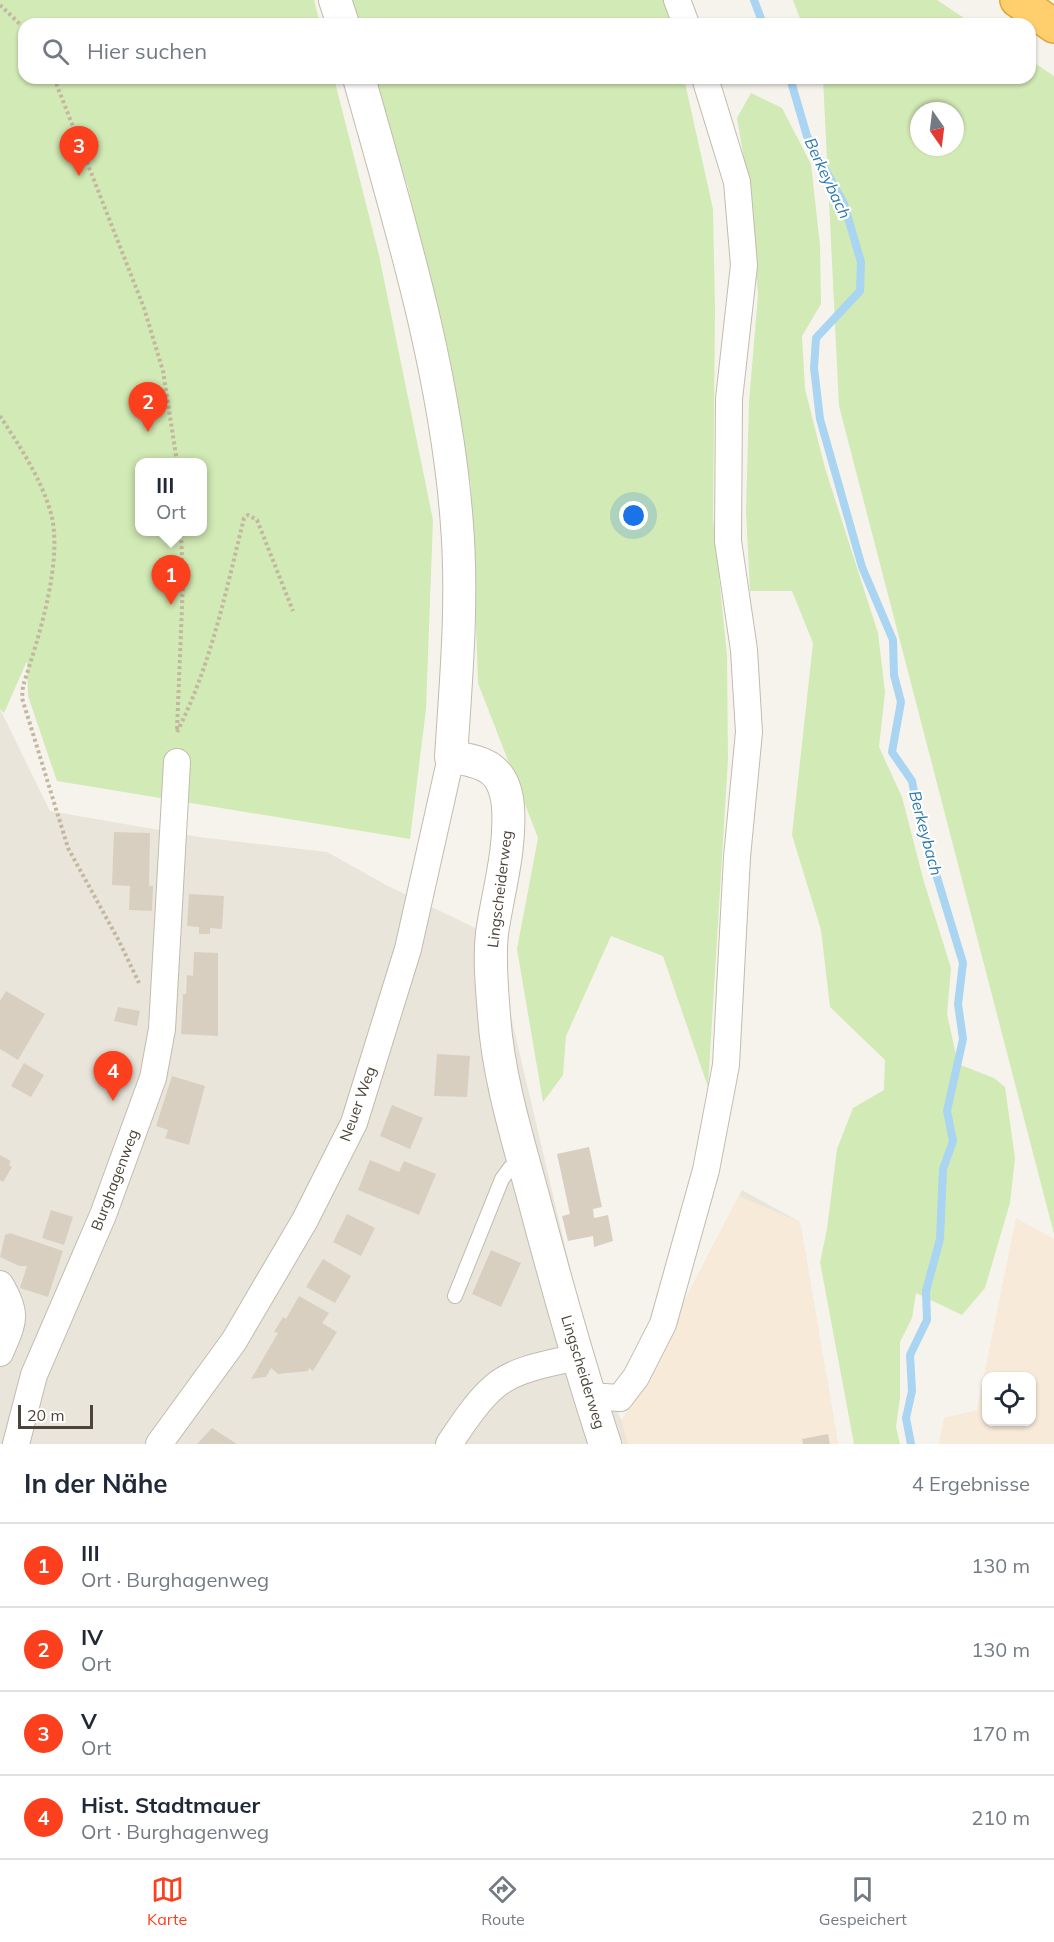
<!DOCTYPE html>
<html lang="de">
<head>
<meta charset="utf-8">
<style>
  body { margin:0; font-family:Mulish,sans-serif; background:#f6f6f7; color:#1f2937 }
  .controls { position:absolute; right:18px; bottom:18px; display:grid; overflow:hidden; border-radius:12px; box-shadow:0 2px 4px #0004 }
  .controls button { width:54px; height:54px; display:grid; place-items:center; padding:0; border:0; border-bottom:2px solid #e0e1e3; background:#fff; color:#1f2937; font:30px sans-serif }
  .compass { position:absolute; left:910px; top:102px; width:54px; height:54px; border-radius:50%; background:#fff; box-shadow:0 2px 4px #0004; rotate:166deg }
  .scale { position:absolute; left:18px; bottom:15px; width:75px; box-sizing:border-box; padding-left:6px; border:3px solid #4b4439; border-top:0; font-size:16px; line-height:21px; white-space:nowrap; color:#4b4439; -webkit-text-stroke:4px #fff; paint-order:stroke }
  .you { position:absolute; left:634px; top:516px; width:21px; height:21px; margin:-15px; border:4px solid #fff; border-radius:50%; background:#1a73e8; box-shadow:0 0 0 9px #1a73e833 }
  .badge { display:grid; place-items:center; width:39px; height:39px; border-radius:50%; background:#fc3f1d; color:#fff; font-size:20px; font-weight:700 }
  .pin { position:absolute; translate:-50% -50px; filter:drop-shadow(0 2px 3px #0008) }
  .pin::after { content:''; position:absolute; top:32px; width:21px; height:18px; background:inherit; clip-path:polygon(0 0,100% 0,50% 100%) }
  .popup { position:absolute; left:135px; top:458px; width:72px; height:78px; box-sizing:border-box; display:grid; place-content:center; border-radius:12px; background:#fff; filter:drop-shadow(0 2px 4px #0005); font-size:20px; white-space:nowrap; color:#747a83 }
  .popup b { font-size:22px; color:#1f2937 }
  .popup::after { content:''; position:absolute; left:50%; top:100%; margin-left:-12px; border:12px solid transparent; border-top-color:#fff }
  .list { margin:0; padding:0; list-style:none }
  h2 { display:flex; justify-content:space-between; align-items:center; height:78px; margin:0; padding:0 24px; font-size:26px }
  h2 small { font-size:20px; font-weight:400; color:#747a83 }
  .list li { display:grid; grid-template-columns:39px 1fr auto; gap:18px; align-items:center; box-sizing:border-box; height:84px; padding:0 24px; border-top:2px solid #e0e1e3 }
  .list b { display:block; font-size:22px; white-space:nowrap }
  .list p { margin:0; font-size:20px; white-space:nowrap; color:#747a83 }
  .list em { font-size:20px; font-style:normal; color:#747a83 }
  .icon { flex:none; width:33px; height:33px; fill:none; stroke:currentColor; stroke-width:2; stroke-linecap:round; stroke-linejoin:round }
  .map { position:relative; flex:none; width:1054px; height:1444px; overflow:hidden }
  .search { position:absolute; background:#fff; box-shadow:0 2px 4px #0004; left:18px; right:18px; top:18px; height:66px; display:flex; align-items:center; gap:15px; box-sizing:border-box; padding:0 21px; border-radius:18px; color:#747a83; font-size:22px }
  .sheet { height:414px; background:#fff }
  nav { display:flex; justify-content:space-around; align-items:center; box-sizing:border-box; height:84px; border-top:2px solid #e0e1e3; background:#fff; font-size:16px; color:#747a83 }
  nav a { display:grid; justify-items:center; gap:3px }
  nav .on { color:#fc3f1d }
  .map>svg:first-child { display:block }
  .residential { fill:#eae5da }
  .commercial { fill:#f7ead8; fill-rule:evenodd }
  .green { fill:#d2eab5; fill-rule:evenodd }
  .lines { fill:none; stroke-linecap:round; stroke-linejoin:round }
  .stream { stroke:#a9d4f2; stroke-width:8 }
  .building { fill:#d8cfc1 }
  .service-casing { stroke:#c2bbae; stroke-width:16 }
  .minor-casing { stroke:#c2bbae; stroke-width:28 }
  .tertiary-casing { stroke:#c2bbae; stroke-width:34 }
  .motorway-casing { stroke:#e0a43c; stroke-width:36 }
  .path { stroke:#c4b79f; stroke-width:4; stroke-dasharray:3 3; stroke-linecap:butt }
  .service { stroke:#fff; stroke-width:14 }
  .minor { stroke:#fff; stroke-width:26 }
  .tertiary { stroke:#fff; stroke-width:32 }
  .motorway { stroke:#ffcf6e; stroke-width:33 }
  .labels { text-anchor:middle; stroke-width:4.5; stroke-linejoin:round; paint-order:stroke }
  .street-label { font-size:15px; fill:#4b4439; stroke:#fff }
  .water-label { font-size:16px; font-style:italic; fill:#2e7ab2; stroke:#fff }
</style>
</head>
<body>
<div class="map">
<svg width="1054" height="1444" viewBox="0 0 1054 1444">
  <rect width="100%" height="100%" fill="#f6f3ec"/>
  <!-- residential -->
  <path class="residential" d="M 0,709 L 50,811 L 199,837 L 327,852 L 386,885 L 492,936 L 593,1365 L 622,1421 L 742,1190 L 800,1222 L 838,1444 L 0,1444 Z"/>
  <!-- commercial -->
  <g class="commercial">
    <path d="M 739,1196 L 800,1222 L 838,1444 L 628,1444 L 622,1422 Z"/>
    <path d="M 1016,1218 L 1054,1239 L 1054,1444 L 939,1444 L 944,1418 L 977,1410 ZM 986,1376 L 1032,1376 L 1032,1422 L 986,1422 Z"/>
  </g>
  <!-- green -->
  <g class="green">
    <path d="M 0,0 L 314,0 L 320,24 L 24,24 L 24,78 L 334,78 L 379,255 L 433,520 L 426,709 L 410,839 L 57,781 L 28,696 L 27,661 L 4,713 L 0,709 ZM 140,462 L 202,462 L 202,532 L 140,532 Z"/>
    <path d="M 345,0 L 663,0 L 672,24 L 353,24 Z"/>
    <path d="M 793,0 L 937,0 L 973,24 L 802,24 Z"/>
    <path d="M 1030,60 L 1054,76 L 1054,1234 L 839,406 L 823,78 L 1030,78 ZM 919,111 L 955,111 L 955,147 L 919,147 Z"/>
    <path d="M 371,78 L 684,78 L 713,209 L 715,309 L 713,518 L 727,655 L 728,759 L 708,1087 L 663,956 L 611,936 L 566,1036 L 563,1075 L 543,1102 L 517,949 L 538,838 L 478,683 L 471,485 L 408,187 Z"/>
    <path d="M 751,93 L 782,108 L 811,164 L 820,245 L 821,304 L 802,336 L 805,389 L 825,468 L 878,633 L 885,692 L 879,747 L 902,797 L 924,882 L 951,968 L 947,1014 L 958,1064 L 994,1078 L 1005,1087 L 1015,1158 L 1010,1203 L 985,1288 L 962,1315 L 916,1293 L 912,1318 L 900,1342 L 900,1398 L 896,1427 L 900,1444 L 854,1444 L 820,1262 L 827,1229 L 837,1149 L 853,1108 L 884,1090 L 885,1060 L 830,1007 L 821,930 L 792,835 L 813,643 L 792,591 L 750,591 L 746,512 L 749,402 L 758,295 L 749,189 L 737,118 Z"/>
  </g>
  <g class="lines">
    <!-- stream -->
    <g class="stream">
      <path d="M 754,0 L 763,24"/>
      <path d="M 790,78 L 807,136 L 844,204 L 861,262 L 860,291 L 816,338 L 814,368 L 820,419 L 862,567 L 893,640 L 894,675 L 901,702 L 892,752 L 912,781 L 919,818 L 963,963 L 958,1004 L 963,1039 L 947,1111 L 953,1141 L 943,1169 L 940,1239 L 926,1291 L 927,1320 L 910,1355 L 912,1391 L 906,1418 L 911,1444"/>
    </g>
  </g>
  <!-- building -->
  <g class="building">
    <path d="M 114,832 L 150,833 L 149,886 L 153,886 L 152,911 L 129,910 L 130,886 L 112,885 Z"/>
    <path d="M 189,894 L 224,896 L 222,929 L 210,928 L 210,934 L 199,934 L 199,927 L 187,926 Z"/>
    <path d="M 194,952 L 218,953 L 218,1036 L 181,1034 L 183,994 L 186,994 L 187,975 L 193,976 Z"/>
    <path d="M 6,991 L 45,1014 L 18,1060 L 0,1049 L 0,1001 Z"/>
    <path d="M 118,1007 L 140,1011 L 137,1026 L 114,1021 Z"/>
    <path d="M 437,1054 L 470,1056 L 467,1097 L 434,1096 Z"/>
    <path d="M 24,1063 L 44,1075 L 31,1097 L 11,1086 Z"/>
    <path d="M 172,1076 L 205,1086 L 189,1145 L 165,1138 L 168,1130 L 156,1126 Z"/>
    <path d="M 392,1105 L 423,1118 L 410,1149 L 380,1136 Z"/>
    <path d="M 589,1147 L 602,1207 L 593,1209 L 594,1218 L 608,1215 L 613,1241 L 594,1247 L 593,1236 L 568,1241 L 562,1216 L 570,1214 L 557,1154 Z"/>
    <path d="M 0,1155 L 11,1161 L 9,1165 L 12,1167 L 3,1182 L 0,1180 Z"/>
    <path d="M 370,1160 L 399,1172 L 404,1161 L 436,1174 L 419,1215 L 358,1190 Z"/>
    <path d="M 51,1210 L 73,1217 L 64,1245 L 42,1238 Z"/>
    <path d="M 347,1214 L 375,1228 L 361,1256 L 333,1242 Z"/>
    <path d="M 10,1233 L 63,1251 L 48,1297 L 20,1288 L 27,1266 L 19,1266 L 0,1257 L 5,1235 Z"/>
    <path d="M 491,1250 L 521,1263 L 501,1307 L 472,1294 Z"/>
    <path d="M 323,1259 L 351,1276 L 335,1303 L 306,1287 Z"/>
    <path d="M 299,1296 L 329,1313 L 322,1323 L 337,1332 L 313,1371 L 309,1368 L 308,1371 L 278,1374 L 271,1368 L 266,1377 L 251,1379 L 278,1333 L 274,1332 L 283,1317 L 286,1319 Z"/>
    <path d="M 212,1428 L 237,1444 L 197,1444 Z"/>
    <path d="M 828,1434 L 830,1444 L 803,1444 L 802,1439 Z"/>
  </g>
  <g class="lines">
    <defs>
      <path id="service" d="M 455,1296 L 502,1179 L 510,1168 L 524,1161"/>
      <g id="minor">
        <path d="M 677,0 L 686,24"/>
        <path d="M 0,1284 C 19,1316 13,1322 0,1353"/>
        <path d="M 589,1396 L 620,1398 L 636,1377 L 663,1324 L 706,1170 L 726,1065 L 737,857 L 749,732 L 744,650 L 728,541 L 729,399 L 744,265 L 737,182 L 705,78"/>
        <path d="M 16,1444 L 34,1375 L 103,1215 L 153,1078 L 162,1029 L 177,762"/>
        <path d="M 159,1444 L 234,1341 L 305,1220 L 354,1123 L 408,949 L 451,757"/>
        <path d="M 449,1444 C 462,1425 477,1401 495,1386 C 516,1368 552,1363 578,1357"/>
      </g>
      <g id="tertiary">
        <path d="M 335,0 L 343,24"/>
        <path d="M 359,78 C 400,224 446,373 457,525 C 463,602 456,680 451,757 C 485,761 505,769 508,807 C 511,850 498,892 492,933 C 489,959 492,989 494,1015 C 498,1076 517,1137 533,1196 C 555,1279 578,1362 605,1444"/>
      </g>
      <path id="motorway" d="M 1017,0 L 1054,26"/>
    </defs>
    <!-- service casing -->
    <use href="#service" class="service-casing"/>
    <!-- minor casing -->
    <use href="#minor" class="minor-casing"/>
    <!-- tertiary casing -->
    <use href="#tertiary" class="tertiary-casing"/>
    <!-- motorway casing -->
    <use href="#motorway" class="motorway-casing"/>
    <!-- path -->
    <g class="path">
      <path d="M 0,5 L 24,28"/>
      <path d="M 54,78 L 144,308 L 163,371 L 177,462"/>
      <path d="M 0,416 C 19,445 40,477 50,510 C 65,558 38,639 23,686 L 22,698 L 68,848 L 119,941 L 139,983"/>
      <path d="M 177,729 L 183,583 L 181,532"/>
      <path d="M 177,732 C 211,665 226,591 244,518 L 248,515 L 257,520 L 293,611"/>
    </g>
    <!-- service -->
    <use href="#service" class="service"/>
    <!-- minor -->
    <use href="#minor" class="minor"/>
    <!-- tertiary -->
    <use href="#tertiary" class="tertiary"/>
    <!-- motorway -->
    <use href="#motorway" class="motorway"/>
  </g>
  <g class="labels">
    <!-- street labels -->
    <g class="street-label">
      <text transform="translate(500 889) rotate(-83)" y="5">Lingscheiderweg</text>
      <text transform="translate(358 1104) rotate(-70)" y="5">Neuer Weg</text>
      <text transform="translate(115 1180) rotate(-69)" y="5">Burghagenweg</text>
      <text transform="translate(583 1372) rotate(73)" y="5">Lingscheiderweg</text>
    </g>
    <!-- water labels -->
    <g class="water-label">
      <text transform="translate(828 178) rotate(65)" y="6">Berkeybach</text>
      <text transform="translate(926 833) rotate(75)" y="6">Berkeybach</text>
    </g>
  </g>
</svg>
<div class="controls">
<button><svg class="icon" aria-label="locate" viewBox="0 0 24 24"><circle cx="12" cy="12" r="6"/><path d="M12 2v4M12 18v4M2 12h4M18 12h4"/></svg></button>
</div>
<svg class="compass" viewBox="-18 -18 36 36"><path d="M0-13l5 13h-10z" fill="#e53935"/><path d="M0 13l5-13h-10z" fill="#747a83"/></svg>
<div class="scale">20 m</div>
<div class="you"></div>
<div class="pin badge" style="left:171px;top:605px">1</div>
<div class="popup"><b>III</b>Ort</div>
<div class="pin badge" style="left:148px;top:432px">2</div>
<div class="pin badge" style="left:79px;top:176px">3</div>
<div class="pin badge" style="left:113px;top:1101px">4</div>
<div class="search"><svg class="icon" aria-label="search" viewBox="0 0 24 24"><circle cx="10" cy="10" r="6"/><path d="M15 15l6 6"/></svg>Hier suchen</div>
</div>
<section class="sheet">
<h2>In der Nähe<small>4 Ergebnisse</small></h2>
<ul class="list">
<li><span class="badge">1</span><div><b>III</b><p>Ort · Burghagenweg</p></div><em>130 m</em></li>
<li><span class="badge">2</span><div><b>IV</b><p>Ort</p></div><em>130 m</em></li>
<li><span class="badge">3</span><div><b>V</b><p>Ort</p></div><em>170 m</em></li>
<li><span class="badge">4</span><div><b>Hist. Stadtmauer</b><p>Ort · Burghagenweg</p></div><em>210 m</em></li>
</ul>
</section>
<nav>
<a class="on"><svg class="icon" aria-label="map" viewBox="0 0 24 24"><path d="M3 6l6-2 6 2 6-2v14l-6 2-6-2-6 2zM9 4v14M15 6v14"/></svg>Karte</a>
<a><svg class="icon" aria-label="directions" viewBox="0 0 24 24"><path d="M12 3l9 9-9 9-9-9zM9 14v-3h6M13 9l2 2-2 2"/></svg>Route</a>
<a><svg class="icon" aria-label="saved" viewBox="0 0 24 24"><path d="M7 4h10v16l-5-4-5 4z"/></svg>Gespeichert</a>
</nav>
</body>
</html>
